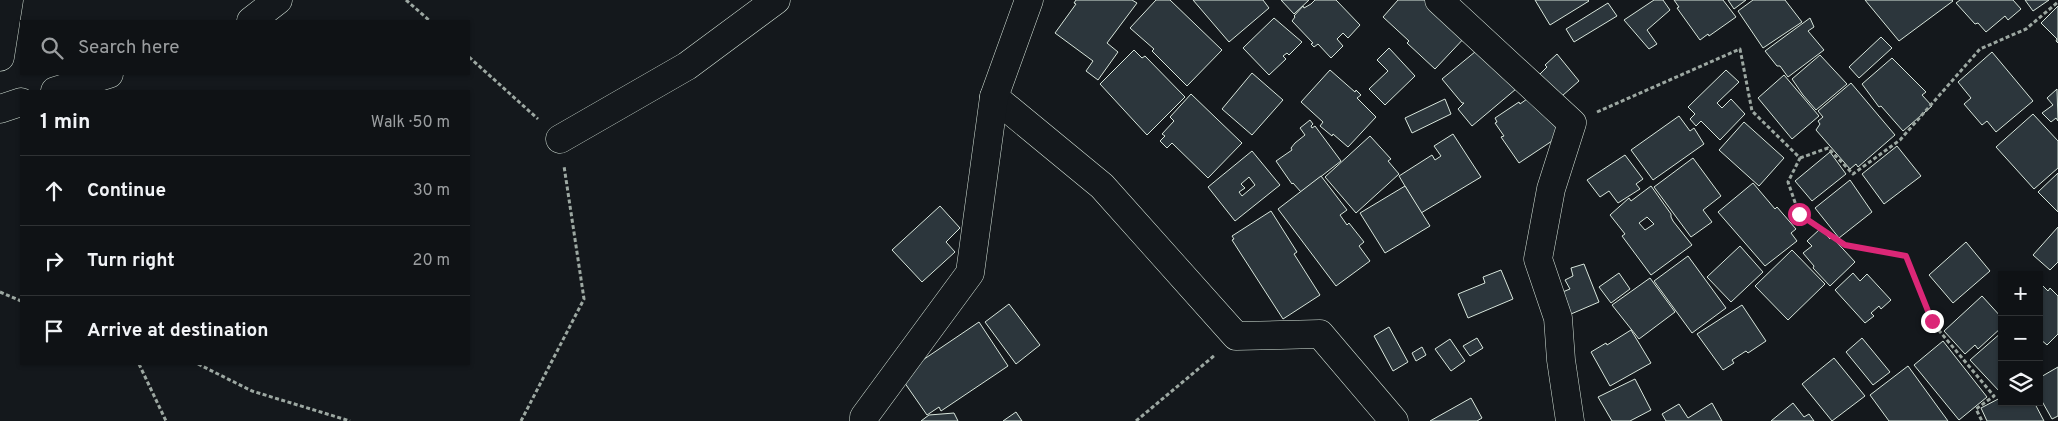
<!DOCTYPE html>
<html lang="en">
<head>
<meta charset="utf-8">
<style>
  body { margin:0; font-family:Overpass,sans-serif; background:#1d2022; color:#f1f3f6 }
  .controls { position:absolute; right:15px; bottom:15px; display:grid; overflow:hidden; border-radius:0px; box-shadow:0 1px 4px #0004 }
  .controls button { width:45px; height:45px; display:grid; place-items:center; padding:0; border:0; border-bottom:1px solid #2f3234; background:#0f1215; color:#f1f3f6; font:25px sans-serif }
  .stop { position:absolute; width:15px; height:15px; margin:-11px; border:4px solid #db2777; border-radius:50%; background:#fff }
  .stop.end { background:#db2777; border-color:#fff; box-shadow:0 1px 5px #0008 }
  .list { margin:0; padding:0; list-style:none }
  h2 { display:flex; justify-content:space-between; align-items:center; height:65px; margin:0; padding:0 20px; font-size:21px }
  h2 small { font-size:16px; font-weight:400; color:#9b9ea0 }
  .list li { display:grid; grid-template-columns:32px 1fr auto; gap:15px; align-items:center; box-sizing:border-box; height:70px; padding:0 20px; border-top:1px solid #2f3234 }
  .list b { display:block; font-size:19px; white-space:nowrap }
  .list em { font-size:16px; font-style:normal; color:#9b9ea0 }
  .icon { flex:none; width:28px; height:28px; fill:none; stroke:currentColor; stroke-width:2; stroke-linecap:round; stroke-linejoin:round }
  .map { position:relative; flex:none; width:2058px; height:421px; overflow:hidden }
  .search { position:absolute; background:#0f1215; box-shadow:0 1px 4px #0004; left:20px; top:20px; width:450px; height:55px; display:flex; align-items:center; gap:12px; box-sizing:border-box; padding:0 18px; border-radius:0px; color:#9b9ea0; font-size:19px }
  .panel { position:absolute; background:#0f1215; box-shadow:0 1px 4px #0004; left:20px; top:90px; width:450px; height:275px; border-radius:0px }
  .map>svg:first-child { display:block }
  .building { fill:#2c363c; stroke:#d8e6dc; fill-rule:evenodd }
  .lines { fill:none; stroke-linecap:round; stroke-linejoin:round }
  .minor-casing { stroke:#d8e6dc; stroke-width:29 }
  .path { stroke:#9da8a2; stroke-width:3; stroke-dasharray:4 2.5; stroke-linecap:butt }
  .minor { stroke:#14181c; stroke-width:28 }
  .route { stroke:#db2777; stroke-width:6 }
</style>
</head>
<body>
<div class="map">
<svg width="2058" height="421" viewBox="0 0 2058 421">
  <rect width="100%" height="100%" fill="#14181c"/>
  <!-- building -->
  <g class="building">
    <path d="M 1076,0 L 1132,0 L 1137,3 L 1107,43 L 1118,52 L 1098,80 L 1086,71 L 1093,61 L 1055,33 L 1076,4 L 1074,3 Z"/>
    <path d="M 1156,0 L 1170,0 L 1222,50 L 1187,86 L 1152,51 L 1154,49 L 1130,28 Z"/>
    <path d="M 1193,0 L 1263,0 L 1269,8 L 1229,42 Z"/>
    <path d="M 1281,0 L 1309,0 L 1294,14 Z"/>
    <path d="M 1315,0 L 1336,0 L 1360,25 L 1348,38 L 1343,33 L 1337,39 L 1343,46 L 1331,58 L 1318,44 L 1314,47 L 1311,44 L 1313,43 L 1292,21 L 1295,17 L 1294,16 L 1303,6 L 1304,8 L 1311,4 Z"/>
    <path d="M 1398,0 L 1428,0 L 1468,34 L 1435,69 L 1407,43 L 1409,41 L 1383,17 Z"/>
    <path d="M 1535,0 L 1588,0 L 1589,1 L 1550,25 Z"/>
    <path d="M 1654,0 L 1663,0 L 1670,10 L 1647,30 L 1657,44 L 1649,49 L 1624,20 Z"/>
    <path d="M 1674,0 L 1723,0 L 1736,17 L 1709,36 L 1708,34 L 1700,40 L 1677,8 L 1679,7 Z"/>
    <path d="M 1728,0 L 1746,0 L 1734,9 Z"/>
    <path d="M 1753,0 L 1785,0 L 1802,22 L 1763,48 L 1738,11 Z"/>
    <path d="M 1865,0 L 1952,0 L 1953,1 L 1899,41 Z"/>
    <path d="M 1960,0 L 2013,0 L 2021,9 L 2008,20 L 2005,16 L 1986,32 L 1978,23 L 1975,24 L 1956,3 Z"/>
    <path d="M 2025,0 L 2049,0 L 2033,11 Z"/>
    <path d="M 1608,3 L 1617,16 L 1574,42 L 1566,29 Z"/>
    <path d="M 2058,6 L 2058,43 L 2056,41 L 2057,39 L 2041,23 Z"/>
    <path d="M 1274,18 L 1302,42 L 1289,55 L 1287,53 L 1283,56 L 1286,59 L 1269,75 L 1243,48 Z"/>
    <path d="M 1810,18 L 1814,27 L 1808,31 L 1824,50 L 1788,77 L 1780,66 L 1777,66 L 1765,51 Z"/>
    <path d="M 1881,37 L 1892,48 L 1859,78 L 1849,67 Z"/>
    <path d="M 1481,47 L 1516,89 L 1472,126 L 1458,109 L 1464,103 L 1462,103 L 1442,79 Z"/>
    <path d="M 1389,48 L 1415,76 L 1385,105 L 1369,89 L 1388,71 L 1377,60 Z"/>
    <path d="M 1134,50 L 1142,58 L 1145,56 L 1185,97 L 1147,135 L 1100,84 Z"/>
    <path d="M 1992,52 L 2033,101 L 1996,132 L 1987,121 L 1982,125 L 1964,104 L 1971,98 L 1958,82 Z"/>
    <path d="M 1557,54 L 1579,81 L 1554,103 L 1538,76 L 1547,67 L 1545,65 Z"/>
    <path d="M 1820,55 L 1847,84 L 1816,110 L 1803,95 L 1792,79 Z"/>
    <path d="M 1892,58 L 1926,92 L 1922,95 L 1932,106 L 1903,131 L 1881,106 L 1879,107 L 1862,84 Z"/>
    <path d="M 1330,70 L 1355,92 L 1356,90 L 1361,95 L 1357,98 L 1376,117 L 1348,147 L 1333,134 L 1332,136 L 1320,126 L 1323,122 L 1301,102 Z"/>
    <path d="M 1726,70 L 1739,82 L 1717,103 L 1722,108 L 1731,99 L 1745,114 L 1720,140 L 1701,121 L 1696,126 L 1690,119 L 1695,114 L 1688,107 Z"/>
    <path d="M 1252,73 L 1283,100 L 1252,135 L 1222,109 Z"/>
    <path d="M 1784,75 L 1819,116 L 1792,139 L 1758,98 Z"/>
    <path d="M 1851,83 L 1895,135 L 1858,167 L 1856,164 L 1850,169 L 1816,130 L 1820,124 L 1818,121 L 1823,117 L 1818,111 Z"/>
    <path d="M 2057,89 L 2058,121 L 2056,118 L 2051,122 L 2042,113 L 2053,105 L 2047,98 Z"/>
    <path d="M 1191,94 L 1242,143 L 1208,178 L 1172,143 L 1167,148 L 1160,141 L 1165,136 L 1162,134 L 1174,121 L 1170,117 Z"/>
    <path d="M 1534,94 L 1561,135 L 1519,163 L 1501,137 L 1504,136 L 1495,123 L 1497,122 L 1495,118 L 1519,102 L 1520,104 Z"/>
    <path d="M 1445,99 L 1451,114 L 1412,133 L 1405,118 Z"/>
    <path d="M 2033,114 L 2058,141 L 2058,168 L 2034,189 L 1996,147 Z"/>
    <path d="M 1679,116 L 1690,131 L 1694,128 L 1704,144 L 1653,180 L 1631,150 Z"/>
    <path d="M 1310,120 L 1313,124 L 1311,126 L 1312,128 L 1315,126 L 1341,161 L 1301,192 L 1293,183 L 1292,184 L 1276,161 L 1292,150 L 1291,148 L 1295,143 L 1305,135 L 1300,128 Z"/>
    <path d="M 1744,122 L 1784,158 L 1759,186 L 1719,150 Z"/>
    <path d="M 1453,134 L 1481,177 L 1421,213 L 1399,176 L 1432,155 L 1435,160 L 1441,156 L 1434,146 Z"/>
    <path d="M 1370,136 L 1391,159 L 1388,161 L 1399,174 L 1356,213 L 1325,177 Z"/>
    <path d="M 1897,146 L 1921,176 L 1884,204 L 1862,174 Z"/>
    <path d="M 1252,151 L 1280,185 L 1235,221 L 1208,187 ZM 1249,177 L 1255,185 L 1242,196 L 1239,192 L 1245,188 L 1241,184 Z"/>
    <path d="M 1830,152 L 1846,174 L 1812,201 L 1795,181 Z"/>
    <path d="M 1625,155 L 1643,179 L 1636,184 L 1640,189 L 1618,203 L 1609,191 L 1600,197 L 1587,180 Z"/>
    <path d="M 1693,158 L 1721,196 L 1703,210 L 1712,222 L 1691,237 L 1654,187 Z"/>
    <path d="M 2058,173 L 2058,212 L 2038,192 Z"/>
    <path d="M 1321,176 L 1347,210 L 1340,215 L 1347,225 L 1349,223 L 1364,242 L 1359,246 L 1370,261 L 1336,286 L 1278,209 Z"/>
    <path d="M 1850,180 L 1872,212 L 1839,238 L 1815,208 Z"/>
    <path d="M 1753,183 L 1775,209 L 1777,207 L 1796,229 L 1791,233 L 1797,241 L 1765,266 L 1718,212 Z"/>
    <path d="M 1405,186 L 1430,226 L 1385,253 L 1360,213 Z"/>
    <path d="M 1651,186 L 1671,214 L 1671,217 L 1673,221 L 1692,245 L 1651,275 L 1622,236 L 1625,234 L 1610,215 L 1629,198 L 1631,201 ZM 1647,217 L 1654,224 L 1645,230 L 1639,223 Z"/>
    <path d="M 940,206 L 960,228 L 946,242 L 955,252 L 922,282 L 892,250 Z"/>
    <path d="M 1271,211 L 1297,252 L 1294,254 L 1320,295 L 1283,319 L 1232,240 L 1234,239 L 1232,236 Z"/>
    <path d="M 2058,227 L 2058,262 L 2050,270 L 2033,255 Z"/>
    <path d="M 1820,229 L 1830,239 L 1832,237 L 1855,262 L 1830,286 L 1813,268 L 1814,266 L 1803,253 L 1812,246 L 1807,241 Z"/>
    <path d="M 1966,242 L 1990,271 L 1953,303 L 1929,275 Z"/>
    <path d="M 1740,246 L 1763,272 L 1731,302 L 1707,277 Z"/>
    <path d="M 1792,250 L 1825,284 L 1788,320 L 1755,286 Z"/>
    <path d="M 1688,256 L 1726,308 L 1692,333 L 1654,281 Z"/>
    <path d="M 1584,264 L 1599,302 L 1564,317 L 1555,295 L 1570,289 L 1565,280 L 1573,276 L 1571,268 Z"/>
    <path d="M 1501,270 L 1513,299 L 1468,318 L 1458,294 L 1485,283 L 1483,277 Z"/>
    <path d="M 1619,273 L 1630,289 L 1611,303 L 1599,287 Z"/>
    <path d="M 1853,273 L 1860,281 L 1867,274 L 1891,300 L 1881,309 L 1879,306 L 1871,313 L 1874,316 L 1865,323 L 1835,290 Z"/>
    <path d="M 1650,278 L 1675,312 L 1639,339 L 1612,305 Z"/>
    <path d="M 2039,282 L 2048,291 L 2050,288 L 2058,296 L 2058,334 L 2047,345 L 2039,338 Z"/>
    <path d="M 1982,296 L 2002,318 L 2002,327 L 1978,349 L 1975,345 L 1965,354 L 1944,331 Z"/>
    <path d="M 1009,304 L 1040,345 L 1016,364 L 985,322 Z"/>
    <path d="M 1742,305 L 1766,341 L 1748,353 L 1746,351 L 1732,360 L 1734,363 L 1723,370 L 1697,334 Z"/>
    <path d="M 979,322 L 1008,366 L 941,411 L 939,407 L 927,415 L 902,379 L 908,370 Z"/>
    <path d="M 1389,327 L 1408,362 L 1393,371 L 1374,336 Z"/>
    <path d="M 1631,330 L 1651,363 L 1610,386 L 1591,352 L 1606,343 L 1607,345 Z"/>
    <path d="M 2002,332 L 2002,390 L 2000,392 L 1970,360 Z"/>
    <path d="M 1477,338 L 1483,348 L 1470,356 L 1463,346 Z"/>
    <path d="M 1862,338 L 1890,372 L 1873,385 L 1846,352 Z"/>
    <path d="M 1450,339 L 1465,361 L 1451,371 L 1435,349 Z"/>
    <path d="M 1943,341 L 1987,397 L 1959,420 L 1914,365 Z"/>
    <path d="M 1422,347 L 1426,355 L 1416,361 L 1412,353 Z"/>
    <path d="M 1834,358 L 1865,396 L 1832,421 L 1802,384 Z"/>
    <path d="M 1908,366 L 1948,421 L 1889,421 L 1870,395 Z"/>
    <path d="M 2058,367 L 2058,416 L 2052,419 L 2039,396 L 2039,378 Z"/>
    <path d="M 1635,379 L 1651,410 L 1630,421 L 1612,421 L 1598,397 Z"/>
    <path d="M 2002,397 L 2002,402 L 2034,402 L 2044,421 L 1987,421 L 1981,408 Z"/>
    <path d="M 1471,398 L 1482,418 L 1477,421 L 1430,421 Z"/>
    <path d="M 1712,403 L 1722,421 L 1666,421 L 1662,414 L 1679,404 L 1688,418 Z"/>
    <path d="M 1793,403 L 1804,417 L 1809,414 L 1814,421 L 1771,421 Z"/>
    <path d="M 1016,412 L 1022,421 L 1003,421 Z"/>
    <path d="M 954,413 L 958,421 L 921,421 L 929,415 Z"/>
  </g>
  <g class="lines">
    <defs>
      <g id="minor">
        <path d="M 1439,0 L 1572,123 L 1551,189 L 1538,259 L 1558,318 L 1561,360 L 1570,421"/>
        <path d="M 251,21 L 278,0"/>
        <path d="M 0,57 L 9,0"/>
        <path d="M 55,91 L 109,74"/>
        <path d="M 994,97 L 1102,186 L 1236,336 L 1320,334 L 1394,421"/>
        <path d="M 0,109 L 21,102"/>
        <path d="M 560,139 L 687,66 L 776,0"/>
        <path d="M 864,421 L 864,417 L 970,273 L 994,97 L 1029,0"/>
      </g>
    </defs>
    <!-- minor casing -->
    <use href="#minor" class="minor-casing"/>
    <!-- path -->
    <g class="path">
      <path d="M 406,0 L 430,21"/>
      <path d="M 469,57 L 538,119"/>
      <path d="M 1597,112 L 1740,49 L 1752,111 L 1800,158 L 1788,182 L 1799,214 L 1845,245 L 1906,256 L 1931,321 L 1994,396 L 1976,409 L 1982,421"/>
      <path d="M 1800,158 L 1828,148 L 1853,174 L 1900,140 L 1980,49 L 2026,29 L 2058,2"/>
      <path d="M 0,292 L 21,301"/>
      <path d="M 139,364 L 166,421"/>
      <path d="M 198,364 L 252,391 L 350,421"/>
      <path d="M 521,421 L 584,299 L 564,166"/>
      <path d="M 1136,421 L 1215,355"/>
    </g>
    <!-- minor -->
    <use href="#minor" class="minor"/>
  </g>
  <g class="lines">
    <!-- route -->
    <path class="route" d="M 1799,214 L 1845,245 L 1906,256 L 1932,321"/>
  </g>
</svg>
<div class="controls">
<button>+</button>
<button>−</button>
<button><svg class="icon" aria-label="layers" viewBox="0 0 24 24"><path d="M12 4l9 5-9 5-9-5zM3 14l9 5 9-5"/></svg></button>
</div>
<div class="stop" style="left:1799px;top:214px"></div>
<div class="stop end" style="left:1932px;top:321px"></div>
<div class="search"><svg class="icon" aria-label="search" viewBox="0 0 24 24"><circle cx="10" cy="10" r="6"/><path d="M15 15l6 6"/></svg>Search here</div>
<section class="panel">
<h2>1 min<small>Walk · 50 m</small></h2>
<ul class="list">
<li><svg class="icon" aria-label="ahead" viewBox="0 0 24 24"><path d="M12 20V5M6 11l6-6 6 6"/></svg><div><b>Continue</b></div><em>30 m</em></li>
<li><svg class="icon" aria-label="right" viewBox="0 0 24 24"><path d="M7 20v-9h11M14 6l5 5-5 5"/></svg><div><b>Turn right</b></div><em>20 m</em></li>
<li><svg class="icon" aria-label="arrive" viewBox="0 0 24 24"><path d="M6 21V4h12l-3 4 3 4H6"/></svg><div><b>Arrive at destination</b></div></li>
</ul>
</section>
</div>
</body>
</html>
